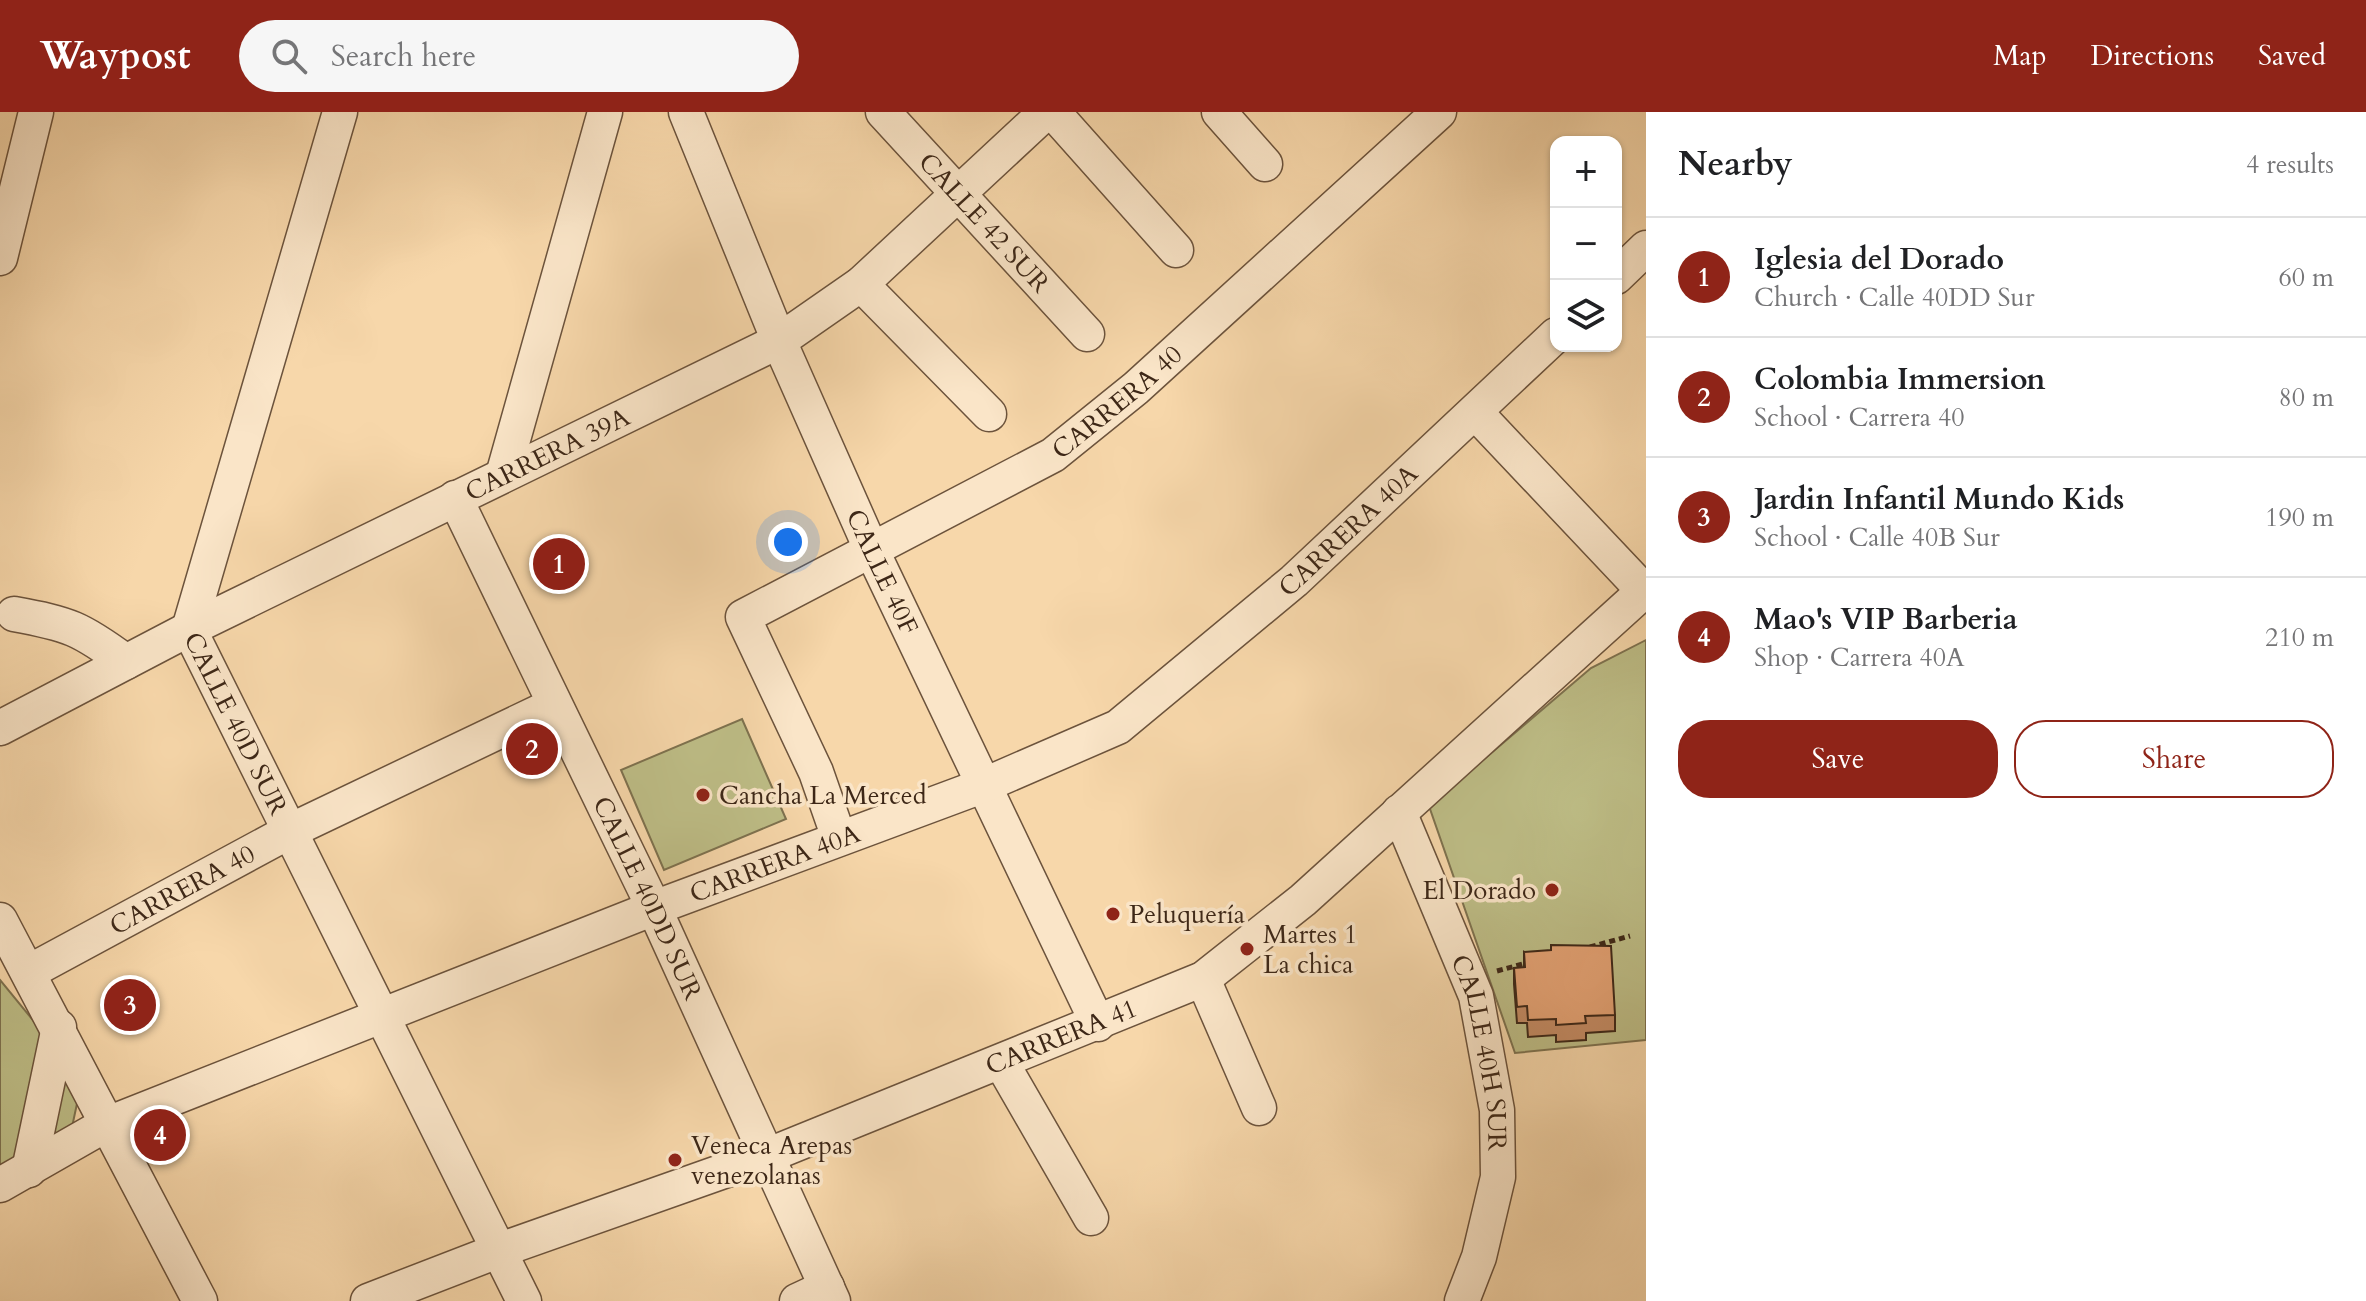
<!DOCTYPE html>
<html lang="en">
<head>
<meta charset="utf-8">
<style>
  body { margin:0; font-family:Cardo,serif; background:#f6f6f6; color:#202124 }
  .controls { position:absolute; right:24px; top:24px; display:grid; overflow:hidden; border-radius:16px; box-shadow:0 2px 6px #0004 }
  .controls button { width:72px; height:72px; display:grid; place-items:center; padding:0; border:0; border-bottom:2px solid #e0e0e0; background:#fff; color:#202124; font:40px sans-serif }
  .you { position:absolute; left:788px; top:430px; width:28px; height:28px; margin:-20px; border:6px solid #fff; border-radius:50%; background:#1a73e8; box-shadow:0 0 0 12px #1a73e833 }
  .badge { display:grid; place-items:center; width:52px; height:52px; border-radius:50%; background:#8f2418; color:#fff; font-size:26px; font-weight:700 }
  .pin { position:absolute; translate:-50% -50%; border:4px solid #fff; box-shadow:0 2px 8px #0006 }
  .list { margin:0; padding:0; list-style:none }
  h2 { display:flex; justify-content:space-between; align-items:center; height:104px; margin:0; padding:0 32px; font-size:34px }
  h2 small { font-size:26px; font-weight:400; color:#757577 }
  .list li { display:grid; grid-template-columns:52px 1fr auto; gap:24px; align-items:center; box-sizing:border-box; height:120px; padding:0 32px; border-top:2px solid #e0e0e0 }
  .list b { display:block; font-size:30px; white-space:nowrap }
  .list p { margin:0; font-size:26px; white-space:nowrap; color:#757577 }
  .list em { font-size:26px; font-style:normal; color:#757577 }
  .actions { display:flex; gap:16px; padding:24px 32px }
  .actions a { flex:1; padding:18px 0; border:2px solid #8f2418; border-radius:32px; text-align:center; font-size:28px; color:#8f2418 }
  .actions .main { background:#8f2418; color:#fff }
  .icon { flex:none; width:44px; height:44px; fill:none; stroke:currentColor; stroke-width:2; stroke-linecap:round; stroke-linejoin:round }
  .map { position:relative; flex:none; width:1646px; height:1189px; overflow:hidden }
  header { display:flex; align-items:center; gap:48px; box-sizing:border-box; height:112px; padding:0 40px; background:#8f2418; color:#fff }
  header strong { font-size:38px }
  nav { display:flex; gap:44px; margin-inline-start:auto; font-size:28px }
  .search { width:560px; height:72px; background:#f6f6f6; display:flex; align-items:center; gap:20px; box-sizing:border-box; padding:0 28px; border-radius:44px; color:#757577; font-size:30px }
  main { display:flex }
  aside { flex:1; background:#fff }
  .map>svg:first-child { display:block }
  .green { fill:#bebe87; stroke:#7e724f; stroke-width:2 }
  .lines { fill:none; stroke-linecap:round; stroke-linejoin:round }
  .minor-casing { stroke:#6c533c; stroke-width:37 }
  .path { stroke:#3d2717; stroke-width:5; stroke-dasharray:6 4; stroke-linecap:butt }
  .minor { stroke:#fae5c8; stroke-width:34 }
  .wall { fill:#c48b64; stroke:#3d2717; stroke-width:2 }
  .building { fill:#e4a274; stroke:#3d2717; stroke-width:2 }
  .poi-dot { fill:#8f2418; stroke:#fae5c8; stroke-width:3 }
  .labels { text-anchor:middle; stroke-width:7; stroke-linejoin:round; paint-order:stroke }
  .street-label { font-size:26px; fill:#3d2717; stroke:#fae5c8 }
  .poi-label { font-size:26px; fill:#3d2717; stroke:#fae5c8; text-anchor:start }
</style>
</head>
<body>
<header>
<strong>Waypost</strong>
<div class="search"><svg class="icon" aria-label="search" viewBox="0 0 24 24"><circle cx="10" cy="10" r="6"/><path d="M15 15l6 6"/></svg>Search here</div>
<nav><a>Map</a><a>Directions</a><a>Saved</a></nav>
</header>
<main>
<div class="map">
<svg width="1646" height="1189" viewBox="0 0 1646 1189">
  <rect width="100%" height="100%" fill="#f7d7aa"/>
  <filter id="stains"><feTurbulence type="fractalNoise" baseFrequency=".0025" numOctaves="4"/><feColorMatrix values="0 0 0 0 .2 0 0 0 0 .09 0 0 0 0 .02 0 0 0 .5 -.17"/></filter>
  <radialGradient id="worn" r=".72"><stop offset=".6" stop-color="#630" stop-opacity="0"/><stop offset="1" stop-color="#630" stop-opacity=".3"/></radialGradient>
  <!-- green -->
  <g class="green">
    <path d="M 1646,528 L 1646,928 L 1515,941 L 1429,694 L 1591,556 Z"/>
    <path d="M 742,607 L 786,707 L 664,758 L 621,658 Z"/>
    <path d="M 0,868 L 82,968 L 68,1034 L 0,1063 Z"/>
  </g>
  <g class="lines">
    <defs>
      <g id="minor">
        <path id="s1" d="M 340,0 L 189,517 L 524,1189"/>
        <path id="s2" d="M 686,0 L 779,229 L 872,439 L 1098,912"/>
        <path id="s3" d="M 883,0 L 1087,222"/>
        <path d="M 1053,0 L 1176,138"/>
        <path d="M 1219,0 L 1265,52"/>
        <path d="M 0,146 L 36,0"/>
        <path d="M 1616,165 L 1646,136"/>
        <path d="M 861,172 L 989,302"/>
        <path d="M 1476,301 L 1646,481"/>
        <path d="M 503,363 L 605,0"/>
        <path id="s4" d="M 455,386 L 654,796 L 833,1189"/>
        <path d="M 14,502 C 69,512 80,516 126,550"/>
        <path id="s5" d="M 0,616 L 189,517 L 779,229 L 861,172 L 1046,0"/>
        <path id="s6" d="M 1399,700 L 1476,884 L 1497,998 L 1498,1065 L 1479,1145 L 1462,1189"/>
        <path id="s7" d="M 839,726 L 816,660 L 743,505 L 1053,343 L 1136,276 L 1439,0"/>
        <path d="M 0,808 L 200,1189"/>
        <path id="s8" d="M 29,860 L 292,718 L 554,593"/>
        <path d="M 1203,867 L 1259,996"/>
        <path d="M 1001,950 L 1091,1106"/>
        <path d="M 29,1058 L 59,915"/>
        <path id="s9" d="M 0,1073 L 105,1013 L 654,796 L 982,674 L 1118,615 L 1294,469 L 1556,223"/>
        <path id="s10" d="M 368,1189 L 500,1138 L 769,1043 L 1203,867 L 1303,788 L 1646,477"/>
        <path d="M 797,1189 L 827,1175"/>
      </g>
    </defs>
    <!-- minor casing -->
    <use href="#minor" class="minor-casing"/>
    <!-- path -->
    <g class="path">
      <path d="M 1590,835 L 1630,824"/>
      <path d="M 1497,859 L 1530,850"/>
    </g>
    <!-- minor -->
    <use href="#minor" class="minor"/>
  </g>
  <!-- wall -->
  <path class="wall" d="M 1524,840 L 1615,903 L 1615,919 L 1586,921 L 1586,928 L 1556,930 L 1556,923 L 1528,925 L 1527,911 L 1517,911 L 1514,872 L 1514,856 L 1524,856 Z"/>
  <!-- building -->
  <path class="building" d="M 1551,833 L 1611,834 L 1615,903 L 1585,904 L 1586,911 L 1556,913 L 1556,907 L 1528,908 L 1527,894 L 1517,895 L 1514,856 L 1525,855 L 1524,840 L 1551,838 Z"/>
  <!-- markers -->
  <g class="poi-dot">
    <circle cx="703" cy="683" r="8"/>
    <circle cx="1552" cy="778" r="8"/>
    <circle cx="1113" cy="802" r="8"/>
    <circle cx="1247" cy="837" r="8"/>
    <circle cx="675" cy="1048" r="8"/>
  </g>
  <g class="labels">
    <!-- street labels -->
    <g class="street-label">
      <text dy="9" stroke="none"><textPath href="#s3" startOffset="150">CALLE 42 SUR</textPath></text>
      <text dy="9" stroke="none"><textPath href="#s7" startOffset="674">CARRERA 40</textPath></text>
      <text dy="9" stroke="none"><textPath href="#s5" startOffset="612">CARRERA 39A</textPath></text>
      <text dy="9" stroke="none"><textPath href="#s9" startOffset="1512">CARRERA 40A</textPath></text>
      <text dy="9" stroke="none"><textPath href="#s2" startOffset="500">CALLE 40F</textPath></text>
      <text dy="9" stroke="none"><textPath href="#s1" startOffset="644">CALLE 40D SUR</textPath></text>
      <text dy="9" stroke="none"><textPath href="#s9" startOffset="840">CARRERA 40A</textPath></text>
      <text dy="9" stroke="none"><textPath href="#s8" startOffset="174">CARRERA 40</textPath></text>
      <text dy="9" stroke="none"><textPath href="#s4" startOffset="444">CALLE 40DD SUR</textPath></text>
      <text dy="9" stroke="none"><textPath href="#s10" startOffset="742">CARRERA 41</textPath></text>
      <text dy="9" stroke="none"><textPath href="#s6" startOffset="256">CALLE 40H SUR</textPath></text>
    </g>
    <!-- poi labels -->
    <g class="poi-label">
      <text x="719" y="692">Cancha La Merced</text>
      <text x="1536" y="787" text-anchor="end">El Dorado</text>
      <text x="1129" y="811">Peluquería</text>
      <text x="1263" y="831">Martes 1<tspan x="1263" dy="30">La chica</tspan></text>
      <text x="691" y="1042">Veneca Arepas<tspan x="691" dy="30">venezolanas</tspan></text>
    </g>
  </g>
  <rect width="100%" height="100%" filter="url(#stains)"/>
  <rect width="100%" height="100%" fill="url(#worn)"/>
</svg>
<div class="controls">
<button>+</button>
<button>−</button>
<button><svg class="icon" aria-label="layers" viewBox="0 0 24 24"><path d="M12 4l9 5-9 5-9-5zM3 14l9 5 9-5"/></svg></button>
</div>
<div class="you"></div>
<div class="pin badge" style="left:559px;top:452px">1</div>
<div class="pin badge" style="left:532px;top:637px">2</div>
<div class="pin badge" style="left:130px;top:893px">3</div>
<div class="pin badge" style="left:160px;top:1023px">4</div>
</div>
<aside>
<h2>Nearby<small>4 results</small></h2>
<ul class="list">
<li><span class="badge">1</span><div><b>Iglesia del Dorado</b><p>Church · Calle 40DD Sur</p></div><em>60 m</em></li>
<li><span class="badge">2</span><div><b>Colombia Immersion</b><p>School · Carrera 40</p></div><em>80 m</em></li>
<li><span class="badge">3</span><div><b>Jardin Infantil Mundo Kids</b><p>School · Calle 40B Sur</p></div><em>190 m</em></li>
<li><span class="badge">4</span><div><b>Mao's VIP Barberia</b><p>Shop · Carrera 40A</p></div><em>210 m</em></li>
</ul>
<div class="actions"><a class="main">Save</a><a>Share</a></div>
</aside>
</main>
</body>
</html>
